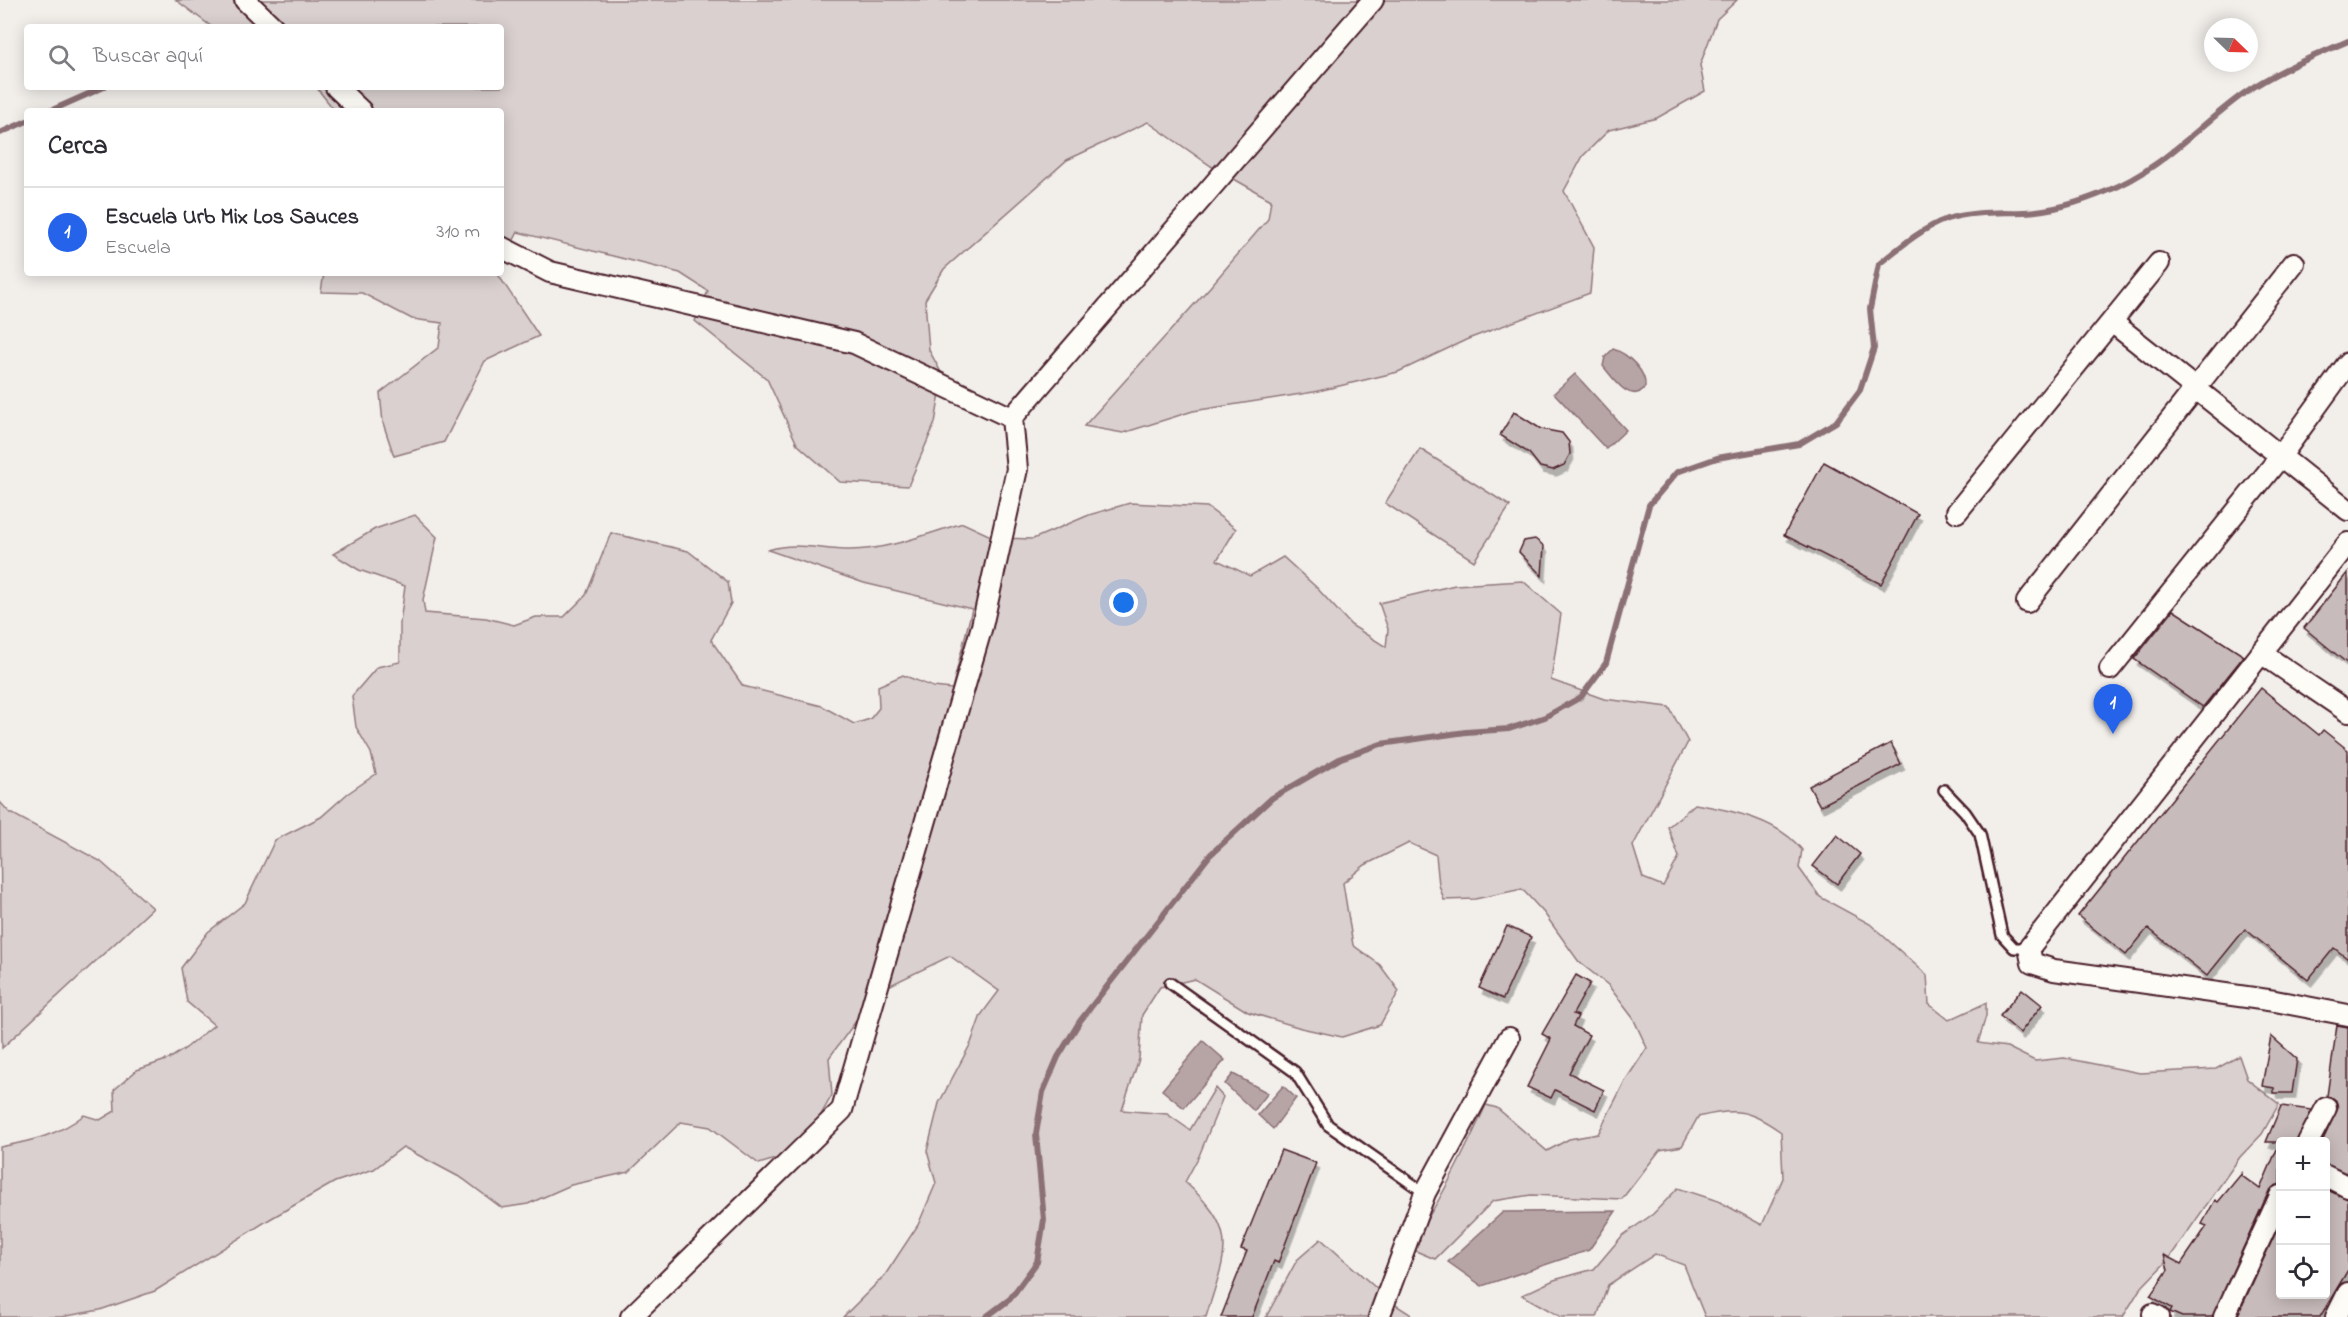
<!DOCTYPE html>
<html lang="es">
<head>
<meta charset="utf-8">
<style>
  body { margin:0; font-family:"Indie Flower",sans-serif; background:#f2f2f3; color:#2b2b33 }
  .controls { position:absolute; right:18px; bottom:18px; display:grid; overflow:hidden; border-radius:6px; box-shadow:0 3px 15px #0003 }
  .controls button { width:54px; height:54px; display:grid; place-items:center; padding:0; border:0; border-bottom:2px solid #e1e1e2; background:#fff; color:#2b2b33; font:30px sans-serif }
  .compass { position:absolute; left:2204px; top:18px; width:54px; height:54px; border-radius:50%; background:#fff; box-shadow:0 3px 15px #0003; rotate:113deg }
  .you { position:absolute; left:1124px; top:603px; width:21px; height:21px; margin:-15px; border:4px solid #fff; border-radius:50%; background:#1a73e8; box-shadow:0 0 0 9px #1a73e833 }
  .badge { display:grid; place-items:center; width:39px; height:39px; border-radius:50%; background:#2563eb; color:#fff; font-size:20px; font-weight:700 }
  .pin { position:absolute; translate:-50% -50px; filter:drop-shadow(0 2px 3px #0008) }
  .pin::after { content:''; position:absolute; top:32px; width:21px; height:18px; background:inherit; clip-path:polygon(0 0,100% 0,50% 100%) }
  .list { margin:0; padding:0; list-style:none }
  h2 { display:flex; justify-content:space-between; align-items:center; height:78px; margin:0; padding:0 24px; font-size:26px }
  h2 small { font-size:20px; font-weight:400; color:#7c7c81 }
  .list li { display:grid; grid-template-columns:39px 1fr auto; gap:18px; align-items:center; box-sizing:border-box; height:90px; padding:0 24px; border-top:2px solid #e1e1e2 }
  .list b { display:block; font-size:22px; white-space:nowrap }
  .list p { margin:0; font-size:20px; white-space:nowrap; color:#7c7c81 }
  .list em { font-size:20px; font-style:normal; color:#7c7c81 }
  .icon { flex:none; width:33px; height:33px; fill:none; stroke:currentColor; stroke-width:2; stroke-linecap:round; stroke-linejoin:round }
  .map { position:relative; flex:none; width:2348px; height:1317px; overflow:hidden }
  .search { position:absolute; background:#fff; box-shadow:0 3px 15px #0003; left:24px; top:24px; width:480px; height:66px; display:flex; align-items:center; gap:15px; box-sizing:border-box; padding:0 21px; border-radius:6px; color:#7c7c81; font-size:22px }
  .panel { position:absolute; background:#fff; box-shadow:0 3px 15px #0003; left:24px; top:108px; width:480px; height:168px; border-radius:6px }
  .map>svg:first-child { display:block }
  .green { fill:#d9d0cf; stroke:#92787d; stroke-width:1.5 }
  .water { fill:#b7a5a6; stroke:#8b6f75; stroke-width:1.5 }
  .lines { fill:none; stroke-linecap:round; stroke-linejoin:round }
  .stream { stroke:#8b6f75; stroke-width:6 }
  .building { fill:#c8bbbb; stroke:#4a1f2b; stroke-width:1.5; filter:url(#shadow) }
  .lane-casing { stroke:#4a1f2b; stroke-width:14 }
  .street-casing { stroke:#4a1f2b; stroke-width:24 }
  .lane { stroke:#fdfcf7; stroke-width:9 }
  .street { stroke:#fdfcf7; stroke-width:20 }
</style>
</head>
<body>
<div class="map">
<svg width="2348" height="1317" viewBox="0 0 2348 1317">
  <defs>
    <filter id="shadow"><feDropShadow dx="3.5" dy="6" stdDeviation="0" flood-color="#0004"/></filter>
  </defs>
  <rect width="100%" height="100%" fill="#f2efeb"/>
  <filter id="ink" filterUnits="userSpaceOnUse"><feTurbulence type="fractalNoise" baseFrequency=".0167" numOctaves="2"/><feDisplacementMap in="SourceGraphic" scale="12" xChannelSelector="R" yChannelSelector="G"/><feConvolveMatrix kernelMatrix="1 2 1 2 8 2 1 2 1" color-interpolation-filters="sRGB"/></filter>
  <g filter="url(#ink)">
    <!-- green -->
    <g class="green">
      <path d="M 176,0 L 1737,0 L 1717,19 L 1700,65 L 1705,91 L 1657,118 L 1609,130 L 1583,156 L 1564,191 L 1594,247 L 1590,293 L 1468,339 L 1398,372 L 1314,392 L 1193,411 L 1123,433 L 1084,426 L 1210,287 L 1268,219 L 1271,200 L 1211,166 L 1148,122 L 1067,160 L 944,269 L 925,300 L 929,350 L 943,376 L 935,423 L 908,486 L 840,482 L 797,444 L 767,379 L 695,321 L 708,291 L 680,273 L 518,232 L 501,265 L 501,111 L 335,111 L 316,87 L 501,87 L 501,27 L 212,27 Z"/>
      <path d="M 324,273 L 497,273 L 539,336 L 485,361 L 444,442 L 394,456 L 383,423 L 380,393 L 439,347 L 442,323 L 412,319 L 362,293 L 321,292 Z"/>
      <path d="M 1420,449 L 1510,506 L 1474,561 L 1385,503 Z"/>
      <path d="M 1130,503 L 1207,507 L 1236,529 L 1217,560 L 1250,576 L 1283,557 L 1316,587 L 1351,625 L 1386,647 L 1388,629 L 1379,603 L 1455,585 L 1523,581 L 1561,614 L 1551,680 L 1604,699 L 1669,707 L 1688,742 L 1633,846 L 1643,878 L 1663,886 L 1679,857 L 1668,827 L 1695,804 C 1731,810 1779,820 1802,850 L 1799,868 L 1820,897 L 1870,924 L 1927,975 L 1929,1004 L 1949,1020 L 1986,1003 L 1986,1016 L 1978,1043 L 2007,1047 L 2035,1061 L 2064,1058 L 2140,1073 L 2216,1069 L 2239,1056 L 2247,1079 L 2279,1104 L 2262,1134 L 2240,1157 L 2168,1260 L 2140,1289 L 2123,1317 L 1705,1317 L 1684,1265 L 1655,1254 L 1608,1285 L 1597,1317 L 1561,1317 L 1522,1295 L 1554,1280 L 1594,1269 L 1622,1236 L 1653,1214 L 1678,1188 L 1718,1201 L 1762,1225 L 1783,1178 L 1781,1132 C 1749,1109 1736,1108 1698,1117 L 1682,1146 L 1660,1150 L 1622,1199 L 1531,1195 L 1493,1201 L 1435,1259 L 1411,1249 C 1418,1232 1429,1217 1438,1201 C 1456,1169 1471,1138 1486,1105 L 1497,1108 L 1547,1151 L 1569,1139 L 1598,1134 L 1625,1081 L 1647,1048 L 1633,1018 L 1608,985 L 1579,962 L 1544,913 L 1522,889 L 1475,899 L 1444,900 L 1439,885 L 1436,855 L 1409,843 L 1365,865 L 1343,883 L 1353,945 L 1380,965 L 1399,991 L 1380,1025 L 1342,1037 L 1301,1028 L 1248,1012 L 1195,979 L 1160,987 L 1142,1015 L 1139,1059 L 1122,1110 L 1167,1114 L 1190,1130 L 1215,1088 L 1223,1097 L 1199,1156 L 1185,1182 C 1242,1233 1225,1253 1206,1317 L 843,1317 L 885,1275 L 918,1225 L 936,1183 L 927,1151 L 939,1103 L 971,1043 L 981,1015 L 999,991 L 950,956 L 878,991 L 829,1058 L 832,1095 L 809,1136 L 782,1157 L 759,1164 L 710,1127 L 681,1122 L 629,1172 L 571,1185 L 528,1204 L 502,1208 L 463,1179 L 403,1147 L 374,1169 L 335,1182 L 270,1219 L 155,1291 L 100,1310 L 61,1317 L 0,1317 L 0,1147 C 31,1141 59,1135 84,1115 L 100,1120 L 115,1111 L 114,1090 L 137,1070 L 169,1059 L 186,1048 L 214,1025 L 187,1002 L 181,968 L 208,932 L 245,903 L 275,840 L 321,817 L 347,794 L 376,774 L 371,753 L 356,727 L 352,696 L 377,667 L 400,662 L 400,623 L 405,586 L 359,570 L 333,554 L 375,529 L 415,515 L 437,537 L 423,600 L 425,613 L 486,618 L 514,625 L 536,617 L 564,617 L 586,595 L 611,533 L 688,551 L 728,582 L 731,603 L 711,640 L 743,686 L 822,706 L 854,724 L 870,719 L 879,708 L 878,686 L 903,675 L 933,687 L 952,689 L 972,609 L 864,583 L 768,550 C 796,541 821,550 850,550 C 888,550 926,534 963,523 L 995,538 L 1033,539 L 1089,515 Z"/>
      <path d="M 0,802 L 9,812 L 100,861 L 153,908 L 2,1048 Z"/>
      <path d="M 1321,1239 L 1394,1304 L 1410,1314 L 1411,1317 L 1266,1317 L 1297,1260 Z"/>
    </g>
    <!-- water -->
    <g class="water">
      <path d="M 1613,349 C 1627,353 1647,372 1645,387 C 1631,406 1613,378 1603,366 L 1605,357 Z"/>
      <path d="M 1575,374 L 1626,430 L 1606,449 L 1554,393 Z"/>
      <path d="M 1203,1041 L 1225,1060 L 1184,1108 L 1162,1090 Z"/>
      <path d="M 1233,1074 L 1268,1093 L 1254,1111 L 1225,1084 Z"/>
      <path d="M 1283,1086 L 1296,1098 L 1273,1129 L 1258,1115 Z"/>
      <path d="M 1616,1211 L 1589,1250 L 1482,1286 L 1448,1262 L 1503,1212 Z"/>
    </g>
    <g class="lines">
      <!-- stream -->
      <g class="stream">
        <path d="M 50,111 L 104,87"/>
        <path d="M 0,133 L 27,121"/>
        <path d="M 986,1317 L 1010,1299 L 1037,1262 L 1044,1220 L 1036,1134 L 1043,1092 L 1058,1057 L 1080,1021 L 1210,855 L 1272,798 L 1341,758 L 1381,744 L 1466,732 L 1509,729 L 1545,717 L 1581,697 L 1606,663 L 1649,505 L 1677,472 L 1717,458 L 1799,444 L 1836,422 L 1860,390 L 1874,348 L 1870,309 L 1879,264 C 1900,247 1922,228 1947,219 C 1973,211 1998,213 2024,212 C 2052,211 2081,202 2107,191 C 2161,170 2197,127 2243,94 C 2276,71 2312,57 2348,41"/>
      </g>
    </g>
    <!-- building -->
    <g class="building">
      <path d="M 1514,412 L 1541,429 L 1562,433 L 1569,442 L 1570,454 L 1564,465 L 1553,470 L 1540,467 L 1529,453 L 1500,435 Z"/>
      <path d="M 1824,462 L 1918,514 L 1881,584 L 1784,535 Z"/>
      <path d="M 1535,539 L 1544,546 L 1542,576 L 1519,552 L 1524,541 Z"/>
      <path d="M 2348,572 L 2348,664 L 2304,628 Z"/>
      <path d="M 2173,610 L 2244,656 L 2203,707 L 2134,659 Z"/>
      <path d="M 2261,688 L 2319,735 L 2323,730 L 2348,750 L 2348,959 L 2334,948 L 2308,980 L 2245,929 L 2207,976 L 2148,928 L 2126,955 L 2078,916 Z"/>
      <path d="M 1891,743 L 1901,764 L 1820,806 L 1809,786 Z"/>
      <path d="M 1837,835 L 1860,854 L 1837,884 L 1813,866 Z"/>
      <path d="M 1507,926 L 1531,937 L 1503,999 L 1479,988 Z"/>
      <path d="M 1576,975 L 1590,983 L 1573,1014 L 1578,1016 L 1573,1026 L 1589,1035 L 1569,1073 L 1604,1090 L 1595,1110 L 1555,1090 L 1551,1098 L 1527,1087 L 1551,1039 L 1542,1034 Z"/>
      <path d="M 2022,989 L 2042,1005 L 2020,1033 L 2000,1016 Z"/>
      <path d="M 2337,1025 L 2348,1027 L 2348,1174 L 2325,1164 L 2325,1142 L 2322,1142 L 2338,1108 L 2336,1101 L 2327,1096 Z"/>
      <path d="M 2271,1036 L 2297,1059 L 2292,1093 L 2274,1093 L 2274,1088 L 2262,1086 Z"/>
      <path d="M 2281,1106 L 2312,1110 L 2296,1142 L 2280,1142 L 2280,1184 L 2269,1191 L 2212,1317 L 2182,1317 L 2170,1312 L 2172,1308 L 2150,1296 L 2168,1270 L 2164,1255 L 2181,1264 L 2207,1226 L 2202,1224 L 2215,1200 L 2218,1202 L 2242,1173 L 2242,1176 L 2260,1189 L 2280,1142 L 2266,1142 Z"/>
      <path d="M 1281,1150 L 1316,1163 L 1278,1263 L 1274,1261 L 1252,1317 L 1221,1317 L 1247,1251 L 1241,1249 Z"/>
      <path d="M 2325,1189 L 2348,1199 L 2348,1270 L 2320,1317 L 2237,1317 L 2280,1223 L 2280,1294 L 2325,1294 Z"/>
    </g>
    <g class="lines">
      <defs>
        <g id="lane">
          <path d="M 1944,790 L 1965,812 L 1980,834 L 2002,935 L 2014,948 L 2029,948"/>
          <path d="M 1170,983 L 1295,1072 L 1328,1125 L 1425,1193"/>
        </g>
        <g id="street">
          <path d="M 245,0 L 273,27"/>
          <path d="M 336,87 L 361,111"/>
          <path d="M 501,247 L 550,272 L 854,343 L 1012,418"/>
          <path d="M 2112,322 L 2348,510"/>
          <path d="M 1957,512 L 2159,263"/>
          <path d="M 2348,543 L 2029,948 L 2032,963 L 2054,970 L 2275,1001 L 2348,1015"/>
          <path d="M 2027,602 L 2294,263"/>
          <path d="M 2261,653 L 2348,712"/>
          <path d="M 2110,669 L 2280,457 L 2348,363"/>
          <path d="M 2308,1142 L 2326,1108"/>
          <path d="M 2326,1176 L 2348,1187"/>
          <path d="M 2153,1314 L 2159,1317"/>
          <path d="M 631,1317 L 842,1110 L 982,626 L 1017,469 L 1012,418 L 1373,0"/>
          <path d="M 1379,1317 L 1425,1193 L 1509,1038"/>
          <path d="M 2224,1317 L 2280,1196"/>
          <path d="M 2336,1317 L 2348,1293"/>
        </g>
      </defs>
      <!-- lane casing -->
      <use href="#lane" class="lane-casing"/>
      <!-- street casing -->
      <use href="#street" class="street-casing"/>
      <!-- lane -->
      <use href="#lane" class="lane"/>
      <!-- street -->
      <use href="#street" class="street"/>
    </g>
  </g>
</svg>
<div class="controls">
<button>+</button>
<button>−</button>
<button><svg class="icon" aria-label="locate" viewBox="0 0 24 24"><circle cx="12" cy="12" r="6"/><path d="M12 2v4M12 18v4M2 12h4M18 12h4"/></svg></button>
</div>
<svg class="compass" viewBox="-18 -18 36 36"><path d="M0-13l5 13h-10z" fill="#e53935"/><path d="M0 13l5-13h-10z" fill="#7c7c81"/></svg>
<div class="you"></div>
<div class="pin badge" style="left:2113px;top:734px">1</div>
<div class="search"><svg class="icon" aria-label="search" viewBox="0 0 24 24"><circle cx="10" cy="10" r="6"/><path d="M15 15l6 6"/></svg>Buscar aquí</div>
<section class="panel">
<h2>Cerca<small></small></h2>
<ul class="list">
<li><span class="badge">1</span><div><b>Escuela Urb Mix Los Sauces</b><p>Escuela</p></div><em>310 m</em></li>
</ul>
</section>
</div>
</body>
</html>
